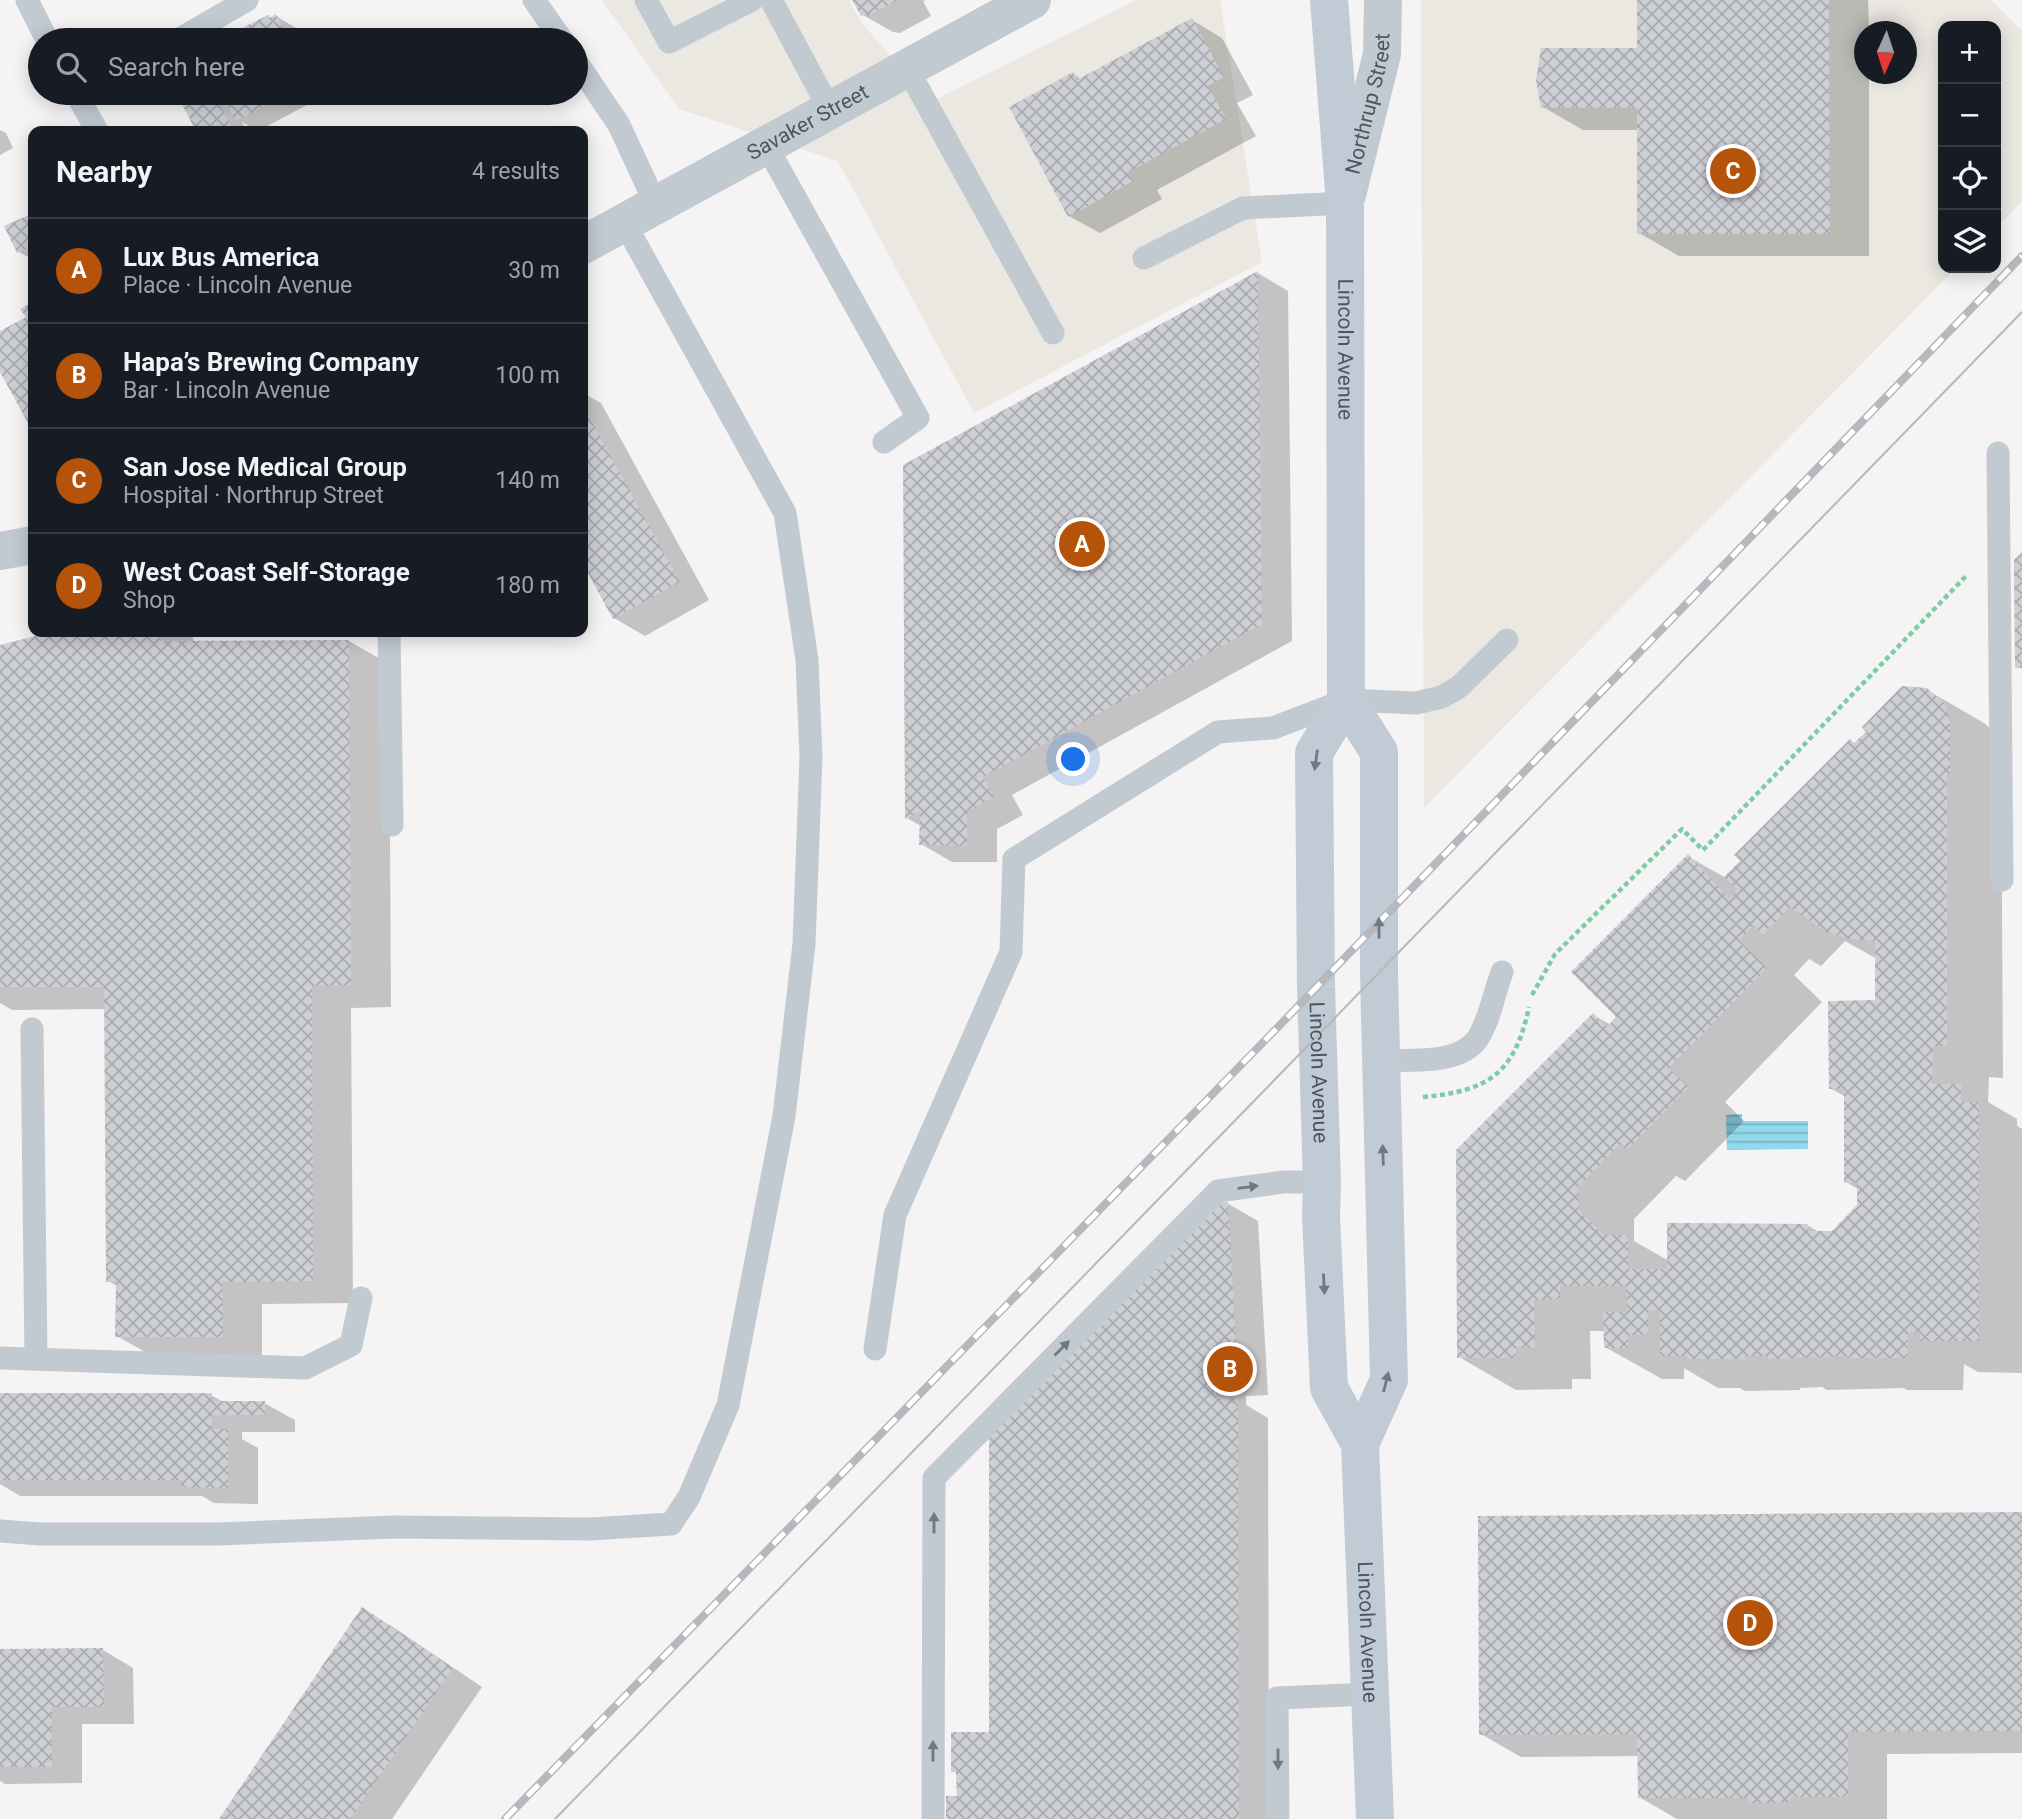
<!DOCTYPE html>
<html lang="en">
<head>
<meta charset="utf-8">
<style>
  body { margin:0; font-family:Roboto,sans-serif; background:#242831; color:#f1f3f6 }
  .controls { position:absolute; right:21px; top:21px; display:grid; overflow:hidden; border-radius:14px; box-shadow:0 4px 18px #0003 }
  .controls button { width:63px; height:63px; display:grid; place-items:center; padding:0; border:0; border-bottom:2px solid #363941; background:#171b24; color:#f1f3f6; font:35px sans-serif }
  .compass { position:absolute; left:1854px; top:21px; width:63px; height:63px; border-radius:50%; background:#171b24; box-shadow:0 4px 18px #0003; rotate:183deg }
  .you { position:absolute; left:1074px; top:760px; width:24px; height:24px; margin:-18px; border:5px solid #fff; border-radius:50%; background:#1a73e8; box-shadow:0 0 0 10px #1a73e833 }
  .badge { display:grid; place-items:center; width:46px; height:46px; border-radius:50%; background:#b45309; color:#fff; font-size:23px; font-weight:700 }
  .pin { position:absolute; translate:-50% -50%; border:4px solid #fff; box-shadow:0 2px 7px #0006 }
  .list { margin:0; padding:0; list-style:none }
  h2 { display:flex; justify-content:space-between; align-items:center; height:91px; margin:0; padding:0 28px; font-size:30px }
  h2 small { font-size:23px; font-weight:400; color:#9ea1a6 }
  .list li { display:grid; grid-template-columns:46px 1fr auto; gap:21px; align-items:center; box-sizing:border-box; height:105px; padding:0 28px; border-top:2px solid #363941 }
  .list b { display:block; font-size:26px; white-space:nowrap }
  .list p { margin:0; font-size:23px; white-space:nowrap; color:#9ea1a6 }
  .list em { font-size:23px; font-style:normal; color:#9ea1a6 }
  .icon { flex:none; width:38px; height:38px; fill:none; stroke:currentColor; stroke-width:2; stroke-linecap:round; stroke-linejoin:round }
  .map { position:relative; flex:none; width:2022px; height:1819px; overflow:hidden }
  .search { position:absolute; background:#171b24; box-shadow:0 4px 18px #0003; left:28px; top:28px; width:560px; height:77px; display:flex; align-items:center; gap:18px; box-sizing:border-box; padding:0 24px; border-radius:38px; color:#9ea1a6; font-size:26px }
  .panel { position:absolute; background:#171b24; box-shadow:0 4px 18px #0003; left:28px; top:126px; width:560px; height:511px; border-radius:14px }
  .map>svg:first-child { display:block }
  .commercial { fill:#eae8e1; fill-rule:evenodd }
  .water { fill:url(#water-rules) }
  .shadow { fill:#0003; fill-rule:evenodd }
  .building { fill:url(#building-cross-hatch); fill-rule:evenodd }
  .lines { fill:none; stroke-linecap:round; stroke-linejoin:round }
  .path { stroke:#7ccda5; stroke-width:4.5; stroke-dasharray:5 3.5; stroke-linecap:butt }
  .lane { stroke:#c1cad1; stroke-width:23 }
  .street { stroke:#c1cad1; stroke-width:38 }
  .secondary { stroke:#c1cbd5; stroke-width:38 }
  .tram { stroke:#b5b8bc; stroke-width:2 }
  .rail-casing { stroke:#b5b8bc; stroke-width:8 }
  .rail { stroke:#fff; stroke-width:5; stroke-dasharray:16; stroke-linecap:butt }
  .oneway { fill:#6e7983 }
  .oneway2 { fill:#6e7982 }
  .labels { text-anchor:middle; stroke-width:6; stroke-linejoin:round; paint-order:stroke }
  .street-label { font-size:21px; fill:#4a5660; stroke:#fff }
</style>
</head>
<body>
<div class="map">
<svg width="2022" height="1819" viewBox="0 0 2022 1819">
  <defs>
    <pattern id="water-rules" width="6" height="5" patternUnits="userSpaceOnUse" patternTransform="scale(1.75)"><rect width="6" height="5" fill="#92d9eb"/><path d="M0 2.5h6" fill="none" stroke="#79b3c2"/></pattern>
    <pattern id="building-cross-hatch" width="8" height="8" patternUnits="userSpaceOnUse" patternTransform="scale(1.75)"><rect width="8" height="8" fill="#cdcfd5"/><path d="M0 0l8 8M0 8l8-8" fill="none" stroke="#a8abb0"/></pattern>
  </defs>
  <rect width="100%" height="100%" fill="#f5f3f3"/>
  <!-- commercial -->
  <g class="commercial">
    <path d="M 602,0 L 849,0 L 861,22 L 930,102 L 1136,0 L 1220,0 L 1262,262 L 974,413 L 838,161 L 679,109 Z"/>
    <path d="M 1421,0 L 1991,0 L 2022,31 L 2022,201 L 1996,228 L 1996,26 L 1943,26 L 1943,268 L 1956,268 L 1424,808 ZM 1864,32 L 1906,32 L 1906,74 L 1864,74 Z"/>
  </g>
  <!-- water -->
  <path class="water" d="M 1742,1114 L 1742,1121 L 1808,1121 L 1808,1149 L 1727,1150 L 1726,1115 Z"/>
  <!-- shadow -->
  <g class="shadow">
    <path d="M 854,0 L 926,0 L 923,1 L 931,16 L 900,33 L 893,32 L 863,15 Z"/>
    <path d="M 1638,0 L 1868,0 L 1869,32 L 1864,32 L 1864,74 L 1869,74 L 1869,256 L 1679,256 L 1639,233 L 1639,130 L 1583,130 L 1543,107 L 1638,49 Z"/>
    <path d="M 276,16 L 296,28 L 303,40 L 223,40 L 267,17 L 271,19 Z"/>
    <path d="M 1192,20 L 1222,38 L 1253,95 L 1237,103 L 1256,136 L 1157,190 L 1162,199 L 1100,233 L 1069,216 L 1073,74 L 1082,80 Z"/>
    <path d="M 178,93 L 322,93 L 324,96 L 258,131 L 242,122 L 246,131 L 198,131 Z"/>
    <path d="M 0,130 L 6,133 L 13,148 L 0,155 Z"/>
    <path d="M 33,215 L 33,255 L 28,257 L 19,252 L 7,227 Z"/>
    <path d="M 1258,273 L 1288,291 L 1292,641 L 1012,795 L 1023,815 L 997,829 L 997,862 L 952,862 L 921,844 L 921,826 L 907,818 L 904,466 Z"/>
    <path d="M 33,304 L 33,429 L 0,368 L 0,333 L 28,318 L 23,309 Z"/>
    <path d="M 583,393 L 601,403 L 709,600 L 645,636 L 614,618 L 583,561 Z"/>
    <path d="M 58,632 L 191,632 L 194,642 L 349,641 L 389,664 L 391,1007 L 351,1008 L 353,1303 L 262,1304 L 262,1359 L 157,1359 L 117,1336 L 117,1286 L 108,1281 L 106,1009 L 12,1010 L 0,1003 L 0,647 Z"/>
    <path d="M 1927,690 L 1984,723 L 2001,738 L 2003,1078 L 1989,1077 L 1988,1102 L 2017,1119 L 2017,1126 L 2022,1129 L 2022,1373 L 1978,1372 L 1964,1364 L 1963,1390 L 1907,1390 L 1904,1388 L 1827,1390 L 1822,1387 L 1800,1388 L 1800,1390 L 1745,1391 L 1740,1388 L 1718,1388 L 1684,1368 L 1684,1379 L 1662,1379 L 1605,1347 L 1605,1331 L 1590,1331 L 1591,1379 L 1572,1379 L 1572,1389 L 1516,1390 L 1459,1357 L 1593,1015 L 1611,1025 L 1619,1017 L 1689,857 L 1726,878 L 1856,744 ZM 1845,941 L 1877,959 L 1877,1002 L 1830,1088 L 1846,1097 L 1846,1182 L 1858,1189 L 1858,1206 L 1833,1233 L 1820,1233 L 1807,1225 L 1669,1261 L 1634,1241 L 1634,1219 L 1676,1176 L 1685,1181 L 1744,1121 L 1725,1102 L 1822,1002 L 1794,975 L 1809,959 L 1821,966 Z"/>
    <path d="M 1227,1203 L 1258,1221 L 1268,1395 L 1246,1396 L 1246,1405 L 1268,1418 L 1269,1819 L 948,1819 L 959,1798 L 958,1774 L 953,1771 L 991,1734 Z"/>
    <path d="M 0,1394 L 211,1395 L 225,1403 L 264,1403 L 295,1420 L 295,1432 L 242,1432 L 242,1439 L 258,1448 L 258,1504 L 214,1503 L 202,1496 L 20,1496 L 0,1484 Z"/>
    <path d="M 2022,1513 L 2022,1753 L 1887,1754 L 1887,1819 L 1677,1819 L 1639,1797 L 1639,1756 L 1521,1757 L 1481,1734 Z"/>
    <path d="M 362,1609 L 393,1627 L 482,1687 L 392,1819 L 221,1819 Z"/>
    <path d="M 103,1650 L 133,1668 L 134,1724 L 82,1724 L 82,1783 L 5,1784 L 0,1781 L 0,1651 Z"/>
  </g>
  <!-- building -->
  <g class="building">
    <path d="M 852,0 L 898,0 L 868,16 L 866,14 L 861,16 Z"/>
    <path d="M 1637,0 L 1829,0 L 1830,234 L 1637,234 L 1637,108 L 1541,108 L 1536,81 L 1541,48 L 1637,48 Z"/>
    <path d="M 276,14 L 290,40 L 219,40 L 268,15 L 269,18 Z"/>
    <path d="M 1192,18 L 1224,77 L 1208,86 L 1226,119 L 1127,173 L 1133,181 L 1068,217 L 1009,107 L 1073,72 L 1077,80 Z"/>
    <path d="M 176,93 L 213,93 L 234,131 L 196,131 Z"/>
    <path d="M 221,93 L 289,93 L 236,121 Z"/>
    <path d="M 33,213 L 33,245 L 17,253 L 4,226 Z"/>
    <path d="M 1258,271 L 1262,624 L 983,777 L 994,797 L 967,812 L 967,846 L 919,845 L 920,811 L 905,819 L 903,465 Z"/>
    <path d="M 33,302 L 33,432 L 0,372 L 0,331 L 26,317 L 20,309 Z"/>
    <path d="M 583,406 L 680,582 L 613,619 L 583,564 Z"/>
    <path d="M 2022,552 L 2022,668 L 2015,668 L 2014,560 Z"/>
    <path d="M 51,632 L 158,632 L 160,641 L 349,640 L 351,985 L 312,986 L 313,1281 L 222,1282 L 223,1337 L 115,1337 L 116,1282 L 106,1282 L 104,987 L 0,987 L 0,645 Z"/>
    <path d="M 1902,686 L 1927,688 L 1945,704 L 1950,723 L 1950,773 L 1947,773 L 1947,1046 L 1933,1046 L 1932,1084 L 1961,1084 L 1961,1102 L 1979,1102 L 1979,1341 L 1920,1341 L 1920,1333 L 1908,1333 L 1907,1358 L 1849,1358 L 1849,1356 L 1768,1359 L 1768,1356 L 1744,1356 L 1745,1359 L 1687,1359 L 1687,1356 L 1660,1356 L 1660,1310 L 1648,1311 L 1648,1335 L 1628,1335 L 1628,1348 L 1604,1348 L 1603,1312 L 1627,1312 L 1626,1286 L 1560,1286 L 1560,1299 L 1534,1300 L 1535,1348 L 1516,1347 L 1516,1358 L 1457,1358 L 1456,1150 L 1593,1013 L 1607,1027 L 1616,1017 L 1571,972 L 1688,854 L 1729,899 L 1737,890 L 1724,877 L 1740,861 L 1734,855 L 1850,739 L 1854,743 L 1866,732 L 1862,727 ZM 1790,907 L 1826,932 L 1850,939 L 1875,941 L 1875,1000 L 1828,1001 L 1829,1089 L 1844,1089 L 1844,1183 L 1857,1183 L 1857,1205 L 1832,1231 L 1808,1231 L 1808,1224 L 1667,1223 L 1667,1269 L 1628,1269 L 1628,1235 L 1604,1235 L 1579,1210 L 1578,1187 L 1620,1144 L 1627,1150 L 1689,1087 L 1669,1068 L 1767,968 L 1739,941 L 1754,925 L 1763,935 Z"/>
    <path d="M 1215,1202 L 1228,1202 L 1238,1379 L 1216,1379 L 1216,1399 L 1238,1398 L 1239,1819 L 946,1819 L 946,1796 L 957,1796 L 956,1772 L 951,1772 L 951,1732 L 989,1732 L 989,1432 Z"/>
    <path d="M 0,1393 L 212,1393 L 212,1401 L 265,1401 L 265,1415 L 212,1415 L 212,1429 L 228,1429 L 228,1488 L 181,1487 L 182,1480 L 0,1480 Z"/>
    <path d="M 2022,1512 L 2022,1731 L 1848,1732 L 1848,1797 L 1790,1797 L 1790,1802 L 1748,1803 L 1748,1798 L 1638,1798 L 1637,1734 L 1479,1735 L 1478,1516 Z"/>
    <path d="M 362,1607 L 453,1668 L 350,1819 L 219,1819 Z"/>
    <path d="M 103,1648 L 104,1707 L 52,1707 L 52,1767 L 0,1767 L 0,1649 Z"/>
  </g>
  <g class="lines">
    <!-- path -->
    <g class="path">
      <path d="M 1532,995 L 1555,954 L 1682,829 L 1703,850 L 1967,575"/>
      <path d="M 1423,1097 C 1489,1091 1515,1073 1529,1007"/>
    </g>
    <!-- lane -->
    <g class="lane">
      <path d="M 27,0 L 47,40"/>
      <path d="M 534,0 L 562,40"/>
      <path d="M 646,0 L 669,42 L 752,0"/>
      <path d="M 771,0 L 830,110"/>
      <path d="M 178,40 L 247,0"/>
      <path d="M 576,61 L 619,125 L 656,205"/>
      <path d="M 907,68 L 1053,333"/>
      <path d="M 76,93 L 97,131"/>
      <path d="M 766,145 L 918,418 L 884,442"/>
      <path d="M 1144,258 L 1243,208 L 1345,203"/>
      <path d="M 1998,453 L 2002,880"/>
      <path d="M 389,632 L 392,825"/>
      <path d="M 32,1029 L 36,1359"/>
      <path d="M 1380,1061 C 1410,1059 1459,1066 1478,1038 C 1490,1019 1494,993 1502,972"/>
      <path d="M 875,1349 L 895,1215 L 1011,952 L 1014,859 L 1218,732 L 1273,728 L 1346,700 L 1416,703 L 1442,697 L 1459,687 L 1507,640"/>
      <path d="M 0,1358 L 305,1368 L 351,1345 L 361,1298"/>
      <path d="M 0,1531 L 40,1534 L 218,1534 L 395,1527 L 591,1529 L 671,1524 L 689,1497 L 728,1405 L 784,1116 L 804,944 L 811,757 L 807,660 L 785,513 L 624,222"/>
      <path d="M 933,1819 L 934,1478 L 1218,1191 L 1283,1182 L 1322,1182"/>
      <path d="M 1278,1819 L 1277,1698 L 1370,1694"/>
    </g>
    <!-- street -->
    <g class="street">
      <path id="s1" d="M 1347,195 L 1382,54 L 1383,0"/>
      <path id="s2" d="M 583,245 L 1032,0"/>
      <path d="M 0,551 L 33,545"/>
    </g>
    <!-- secondary -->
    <g class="secondary">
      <path id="s3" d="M 1329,0 L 1345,203 L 1346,700 L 1314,753 L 1316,987 L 1322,1182 L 1321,1216 L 1329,1388 L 1360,1444 L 1375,1819"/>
      <path d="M 1346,700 L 1379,752 L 1379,973 L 1389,1380 L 1360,1444"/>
    </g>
    <!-- tram -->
    <path class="tram" d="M 555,1819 L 2022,312"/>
    <defs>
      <path id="rail" d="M 505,1819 L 1278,1027 L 2022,256"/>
    </defs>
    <!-- rail casing -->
    <use href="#rail" class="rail-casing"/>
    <!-- rail -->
    <use href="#rail" class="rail"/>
  </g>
  <!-- one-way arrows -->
  <defs><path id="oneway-solid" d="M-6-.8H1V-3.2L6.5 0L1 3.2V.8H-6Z" transform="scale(1.75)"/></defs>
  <g class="oneway">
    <use href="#oneway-solid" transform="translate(1316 760) rotate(98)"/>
    <use href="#oneway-solid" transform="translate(1379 928) rotate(-90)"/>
    <use href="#oneway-solid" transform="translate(1383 1155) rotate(-92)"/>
    <use href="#oneway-solid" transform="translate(1324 1284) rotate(87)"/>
    <use href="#oneway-solid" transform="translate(1386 1382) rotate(-76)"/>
  </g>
  <g class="oneway2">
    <use href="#oneway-solid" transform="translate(1248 1187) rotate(-7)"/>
    <use href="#oneway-solid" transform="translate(1062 1348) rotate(-45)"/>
    <use href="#oneway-solid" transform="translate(934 1523) rotate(-90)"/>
    <use href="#oneway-solid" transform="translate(933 1751) rotate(-90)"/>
    <use href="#oneway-solid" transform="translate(1278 1759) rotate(90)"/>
  </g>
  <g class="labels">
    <!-- street labels -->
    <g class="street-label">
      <text dy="7" stroke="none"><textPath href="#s1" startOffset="94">Northrup Street</textPath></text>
      <text dy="7" stroke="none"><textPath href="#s2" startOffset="256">Savaker Street</textPath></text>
      <text dy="7" stroke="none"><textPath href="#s3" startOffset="350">Lincoln Avenue</textPath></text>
      <text dy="7" stroke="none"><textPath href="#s3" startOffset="1082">Lincoln Avenue</textPath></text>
      <text dy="7" stroke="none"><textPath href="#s3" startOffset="1650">Lincoln Avenue</textPath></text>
    </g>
  </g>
</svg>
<div class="controls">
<button>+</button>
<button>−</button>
<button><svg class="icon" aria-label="locate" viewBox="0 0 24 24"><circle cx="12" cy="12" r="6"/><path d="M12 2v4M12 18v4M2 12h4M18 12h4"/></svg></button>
<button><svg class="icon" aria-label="layers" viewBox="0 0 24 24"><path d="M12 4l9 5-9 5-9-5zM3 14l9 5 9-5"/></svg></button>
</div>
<svg class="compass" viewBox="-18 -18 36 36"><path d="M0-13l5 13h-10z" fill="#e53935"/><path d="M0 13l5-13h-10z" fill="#9ea1a6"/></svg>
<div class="you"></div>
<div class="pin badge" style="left:1082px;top:544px">A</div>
<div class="pin badge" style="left:1230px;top:1369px">B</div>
<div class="pin badge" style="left:1733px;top:171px">C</div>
<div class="pin badge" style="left:1750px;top:1623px">D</div>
<div class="search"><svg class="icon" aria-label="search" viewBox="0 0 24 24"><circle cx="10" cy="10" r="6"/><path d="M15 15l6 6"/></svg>Search here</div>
<section class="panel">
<h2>Nearby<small>4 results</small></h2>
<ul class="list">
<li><span class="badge">A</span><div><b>Lux Bus America</b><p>Place · Lincoln Avenue</p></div><em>30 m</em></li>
<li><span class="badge">B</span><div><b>Hapa’s Brewing Company</b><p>Bar · Lincoln Avenue</p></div><em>100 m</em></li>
<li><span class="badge">C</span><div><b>San Jose Medical Group</b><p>Hospital · Northrup Street</p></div><em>140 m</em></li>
<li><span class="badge">D</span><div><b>West Coast Self-Storage</b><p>Shop</p></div><em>180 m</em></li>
</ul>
</section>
</div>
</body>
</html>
